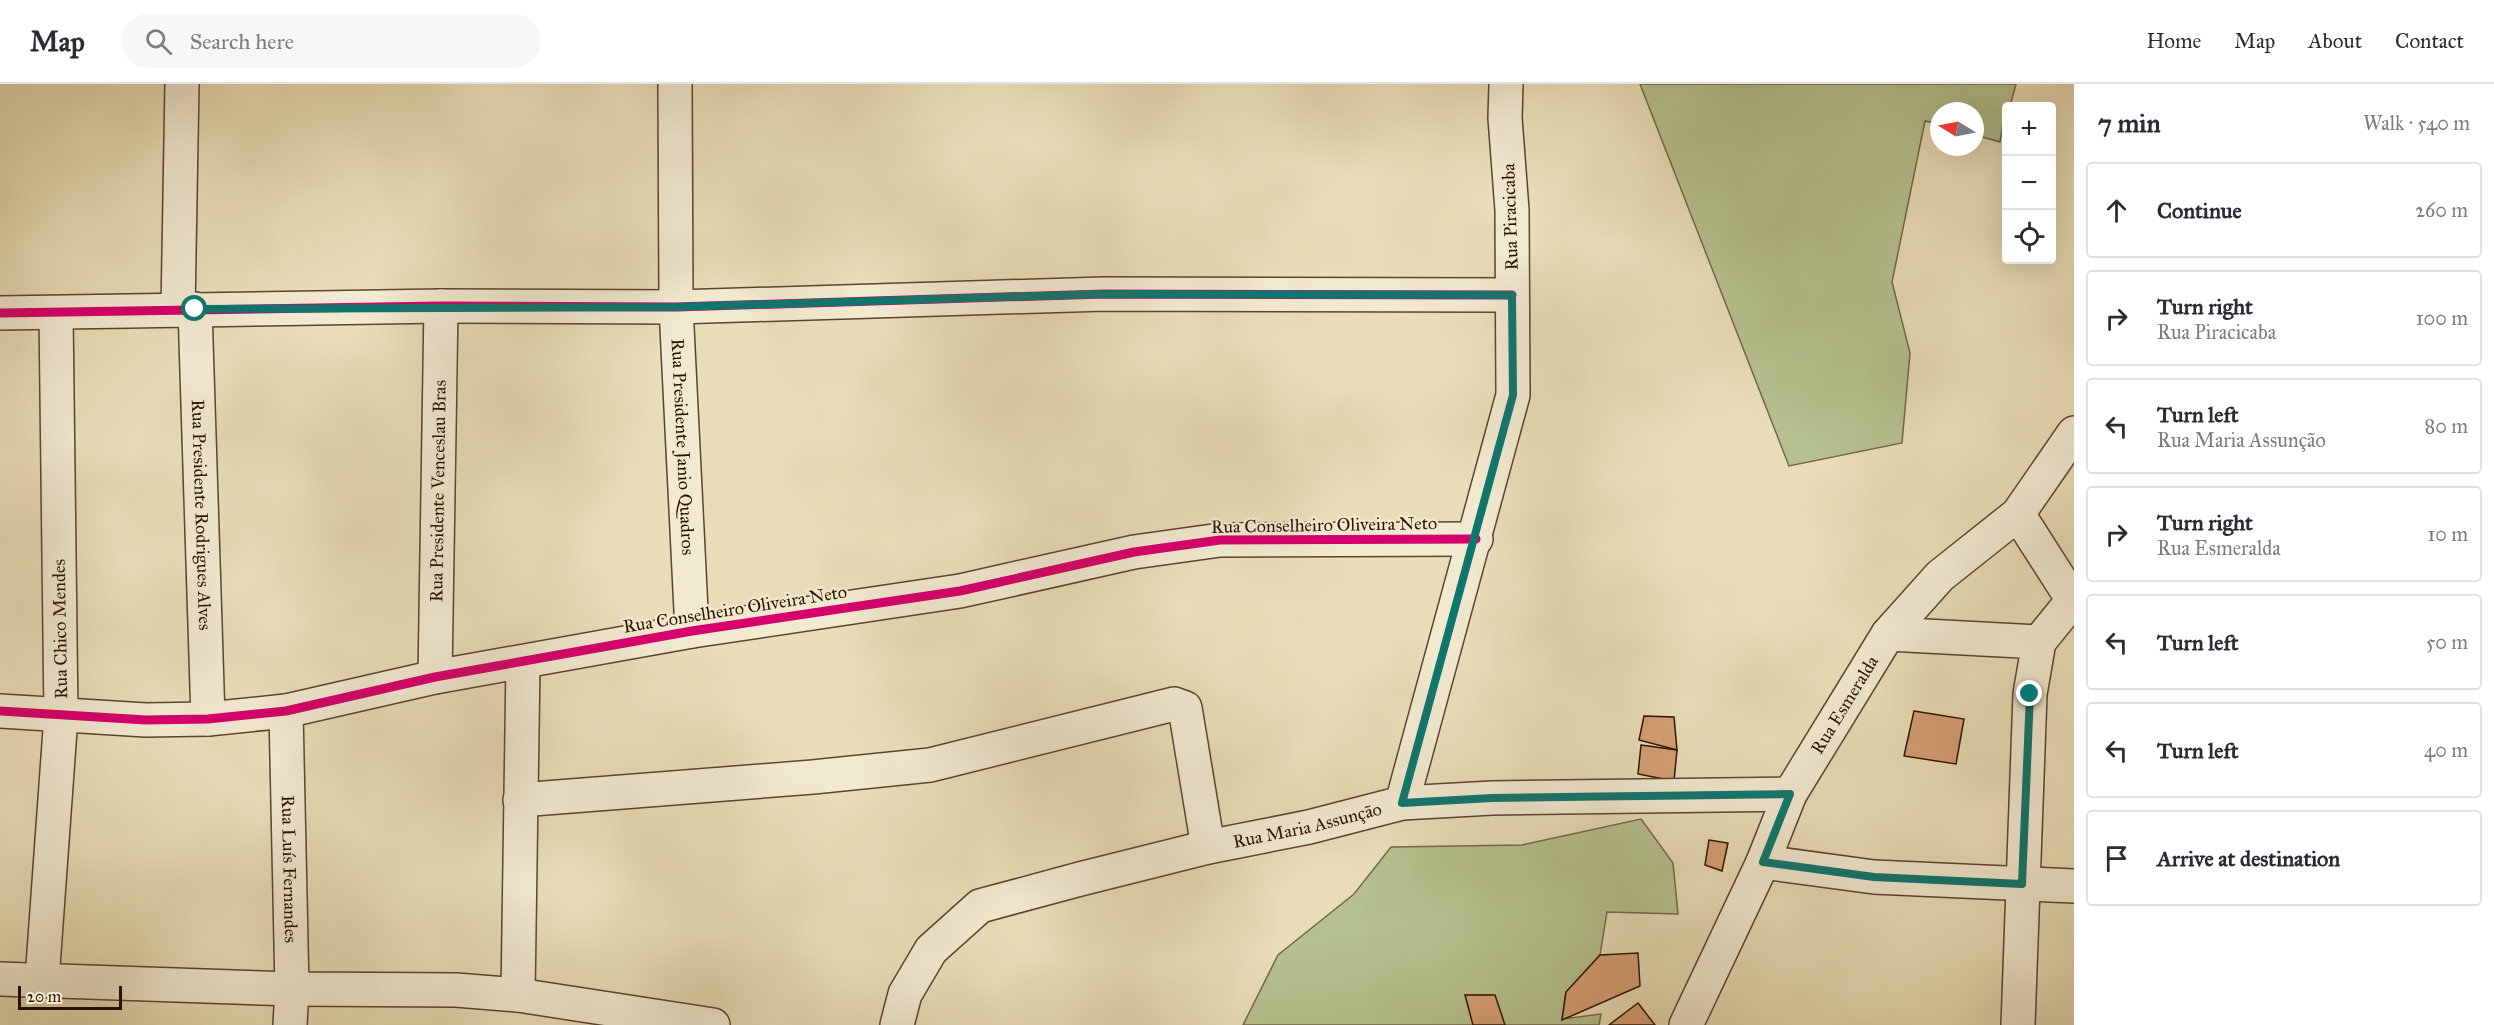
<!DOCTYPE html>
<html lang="en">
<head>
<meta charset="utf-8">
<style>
  body { margin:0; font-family:"IM FELL Great Primer",serif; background:#f7f7f7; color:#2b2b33 }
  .controls { position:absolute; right:18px; top:18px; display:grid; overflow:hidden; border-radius:6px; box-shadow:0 6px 24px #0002 }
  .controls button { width:54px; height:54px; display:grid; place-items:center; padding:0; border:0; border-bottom:2px solid #e1e1e2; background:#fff; color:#2b2b33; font:30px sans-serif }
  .compass { position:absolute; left:1930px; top:18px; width:54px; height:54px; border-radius:50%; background:#fff; box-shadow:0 6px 24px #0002; rotate:280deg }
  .scale { position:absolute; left:18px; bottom:15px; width:104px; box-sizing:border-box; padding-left:6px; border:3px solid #2d1100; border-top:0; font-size:16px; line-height:21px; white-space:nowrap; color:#2d1100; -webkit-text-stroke:4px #f1e9d0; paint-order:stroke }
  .stop { position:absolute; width:18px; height:18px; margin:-14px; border:4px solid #0f766e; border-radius:50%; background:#fff }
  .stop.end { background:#0f766e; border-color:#fff; box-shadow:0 2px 6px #0008 }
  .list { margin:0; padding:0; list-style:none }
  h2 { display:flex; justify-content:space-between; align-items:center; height:78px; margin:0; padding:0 24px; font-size:26px }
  h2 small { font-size:20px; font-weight:400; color:#7c7c81 }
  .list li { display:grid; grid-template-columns:39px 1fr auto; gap:18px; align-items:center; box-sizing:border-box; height:96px; margin:0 12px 12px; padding:0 12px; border:2px solid #e1e1e2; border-radius:6px }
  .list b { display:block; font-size:22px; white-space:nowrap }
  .list p { margin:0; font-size:20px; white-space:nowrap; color:#7c7c81 }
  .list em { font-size:20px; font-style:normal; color:#7c7c81 }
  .icon { flex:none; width:33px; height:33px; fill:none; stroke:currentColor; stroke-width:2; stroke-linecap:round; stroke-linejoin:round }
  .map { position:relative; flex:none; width:2074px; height:941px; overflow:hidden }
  header { display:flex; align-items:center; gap:36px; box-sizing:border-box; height:84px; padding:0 30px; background:#fff; border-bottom:2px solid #e1e1e2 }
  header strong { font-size:28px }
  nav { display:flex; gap:33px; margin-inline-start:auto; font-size:21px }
  .search { width:420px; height:54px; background:#f7f7f7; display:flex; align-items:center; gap:15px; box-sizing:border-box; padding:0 21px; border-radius:33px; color:#7c7c81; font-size:22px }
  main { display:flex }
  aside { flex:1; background:#fff }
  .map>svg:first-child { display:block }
  .green { fill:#b5c18f; stroke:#716948; stroke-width:1.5 }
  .building { fill:#d4a074; stroke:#2d1100; stroke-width:1.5 }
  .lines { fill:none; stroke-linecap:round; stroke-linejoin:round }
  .street-casing { stroke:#5c442e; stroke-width:36 }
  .street { stroke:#f1e9d0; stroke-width:33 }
  .cycleway-casing { stroke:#f1e9d0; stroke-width:13 }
  .cycleway { stroke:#d6006c; stroke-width:9 }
  .route { stroke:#0f766e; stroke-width:8 }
  .labels { text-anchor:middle; stroke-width:4.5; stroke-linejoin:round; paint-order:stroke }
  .street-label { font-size:18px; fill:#2d1100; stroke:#f1e9d0 }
</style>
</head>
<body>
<header>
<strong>Map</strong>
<div class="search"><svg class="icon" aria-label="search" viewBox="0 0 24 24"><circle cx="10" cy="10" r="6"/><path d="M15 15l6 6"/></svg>Search here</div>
<nav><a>Home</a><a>Map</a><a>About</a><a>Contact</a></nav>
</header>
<main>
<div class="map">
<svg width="2074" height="941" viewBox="0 0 2074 941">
  <rect width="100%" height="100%" fill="#e9ddb7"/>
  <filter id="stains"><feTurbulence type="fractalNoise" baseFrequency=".00333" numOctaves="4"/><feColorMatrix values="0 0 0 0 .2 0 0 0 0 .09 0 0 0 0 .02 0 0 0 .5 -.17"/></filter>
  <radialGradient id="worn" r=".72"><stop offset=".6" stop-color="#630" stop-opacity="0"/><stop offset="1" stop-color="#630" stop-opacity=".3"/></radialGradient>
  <!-- green -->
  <g class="green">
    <path d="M 1640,0 L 2016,0 L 2010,22 L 2006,22 L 2000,58 L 1975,51 L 1975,27 L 1939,27 L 1939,40 L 1925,37 L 1892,198 L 1910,269 L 1902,359 L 1789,382 Z"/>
    <path d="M 1641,735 L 1673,779 L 1678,830 L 1607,828 L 1600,871 L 1566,908 L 1562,935 L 1601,930 L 1599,941 L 1243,941 L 1278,871 L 1354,810 L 1391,763 L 1522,761 Z"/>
  </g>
  <!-- building -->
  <g class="building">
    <path d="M 1914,627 L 1964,635 L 1956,680 L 1904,672 Z"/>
    <path d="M 1644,632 L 1674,633 L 1677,666 L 1639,656 Z"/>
    <path d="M 1641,661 L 1677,666 L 1674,697 L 1638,690 Z"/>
    <path d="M 1709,756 L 1728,759 L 1722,787 L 1705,781 Z"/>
    <path d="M 1638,869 L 1640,902 L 1562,936 L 1566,908 L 1600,871 Z"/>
    <path d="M 1465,911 L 1495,911 L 1505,941 L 1473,941 Z"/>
    <path d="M 1638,919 L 1655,941 L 1609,941 Z"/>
  </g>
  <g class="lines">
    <defs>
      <g id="street">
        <path id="s1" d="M 675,0 L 676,223 L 692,547"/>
        <path id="s2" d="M 195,225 L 208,635"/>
        <path d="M 178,226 L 182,0"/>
        <path d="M 0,229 L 441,222 L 676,223 L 1104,210 L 1512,211"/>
        <path d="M 2018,430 L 2073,516 L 2039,558 L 2030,610 L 2018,941"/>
        <path d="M 1888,550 L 2039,558"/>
        <path id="s3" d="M 435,593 L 441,222"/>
        <path d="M 0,627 L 146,636 L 208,635 L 286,627 L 435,593 L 692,547 L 960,507 L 1134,468 L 1220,456 L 1476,455"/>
        <path id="s4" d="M 286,627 L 292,905 L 290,941"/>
        <path d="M 520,716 L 813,693 L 930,681 L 1174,620 L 1185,624 L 1208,763"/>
        <path d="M 1402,719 L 1513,311 L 1512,126 L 1505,34 L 1506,0"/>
        <path d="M 1763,778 L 1874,793 L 2074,802"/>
        <path d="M 0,895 L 292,905 L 456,906 L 518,911 L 713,941"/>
        <path d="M 42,896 L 61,632 L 56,229"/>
        <path d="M 518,911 L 523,579"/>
        <path id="s5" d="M 897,941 L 905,910 L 931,866 L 980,822 L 1080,795 L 1208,763 L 1309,743 L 1402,719 L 1492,714 L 1790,710"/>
        <path id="s6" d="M 1686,941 L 1763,778 L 1790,710 L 1888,550 L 1940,492 L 2018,430 L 2074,349"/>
      </g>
    </defs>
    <!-- street casing -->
    <use href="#street" class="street-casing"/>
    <!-- street -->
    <use href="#street" class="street"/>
    <defs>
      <g id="cycleway">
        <path d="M 0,229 L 441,222 L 676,223 L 1104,210 L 1512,211"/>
        <path d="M 0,627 L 146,636 L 208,635 L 286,627 L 435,593 L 692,547 L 960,507 L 1134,468 L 1220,456 L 1476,455"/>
      </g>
    </defs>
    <!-- cycleway casing -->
    <use href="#cycleway" class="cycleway-casing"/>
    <!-- cycleway -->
    <use href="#cycleway" class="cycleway"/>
  </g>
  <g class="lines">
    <!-- route -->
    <path class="route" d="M 195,225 L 676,223 L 1104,210 L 1512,211 L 1513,311 L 1402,719 L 1492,714 L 1790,710 L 1763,778 L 1874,793 L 2022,800 L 2030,610"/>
  </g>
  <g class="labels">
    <!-- street labels -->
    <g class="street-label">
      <text transform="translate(1510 133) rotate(-92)" y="6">Rua Piracicaba</text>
      <text dy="6" stroke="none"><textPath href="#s1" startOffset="363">Rua Presidente Janio Quadros</textPath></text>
      <text dy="6" stroke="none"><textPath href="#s3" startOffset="186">Rua Presidente Venceslau Bras</textPath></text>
      <text dy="6" stroke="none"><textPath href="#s2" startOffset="206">Rua Presidente Rodrigues Alves</textPath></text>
      <text transform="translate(1324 441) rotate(-1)" y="6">Rua Conselheiro Oliveira Neto</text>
      <text transform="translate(735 525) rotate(-9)" y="6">Rua Conselheiro Oliveira Neto</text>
      <text transform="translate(60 545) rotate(-91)" y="6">Rua Chico Mendes</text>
      <text dy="6" stroke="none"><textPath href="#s6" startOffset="358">Rua Esmeralda</textPath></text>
      <text dy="6" stroke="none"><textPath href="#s5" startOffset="486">Rua Maria Assunção</textPath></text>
      <text dy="6" stroke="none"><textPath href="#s4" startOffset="158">Rua Luís Fernandes</textPath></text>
    </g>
  </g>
  <rect width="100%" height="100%" filter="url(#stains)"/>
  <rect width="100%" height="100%" fill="url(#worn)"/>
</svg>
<div class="controls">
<button>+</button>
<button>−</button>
<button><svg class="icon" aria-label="locate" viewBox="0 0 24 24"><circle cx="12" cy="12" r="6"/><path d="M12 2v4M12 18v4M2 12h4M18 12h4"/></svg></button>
</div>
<svg class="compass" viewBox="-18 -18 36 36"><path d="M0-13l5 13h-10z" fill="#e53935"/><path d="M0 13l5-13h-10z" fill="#7c7c81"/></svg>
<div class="scale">20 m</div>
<div class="stop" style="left:195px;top:225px"></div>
<div class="stop end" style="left:2030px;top:610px"></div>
</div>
<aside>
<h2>7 min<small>Walk · 540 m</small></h2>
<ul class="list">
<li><svg class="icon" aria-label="ahead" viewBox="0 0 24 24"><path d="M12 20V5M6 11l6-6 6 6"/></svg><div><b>Continue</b></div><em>260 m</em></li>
<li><svg class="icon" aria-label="right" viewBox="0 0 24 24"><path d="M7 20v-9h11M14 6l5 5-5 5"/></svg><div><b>Turn right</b><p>Rua Piracicaba</p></div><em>100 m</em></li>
<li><svg class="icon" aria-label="left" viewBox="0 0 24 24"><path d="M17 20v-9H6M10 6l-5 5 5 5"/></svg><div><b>Turn left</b><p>Rua Maria Assunção</p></div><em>80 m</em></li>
<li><svg class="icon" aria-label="right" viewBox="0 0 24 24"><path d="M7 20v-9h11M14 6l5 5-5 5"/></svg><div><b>Turn right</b><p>Rua Esmeralda</p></div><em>10 m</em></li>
<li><svg class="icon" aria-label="left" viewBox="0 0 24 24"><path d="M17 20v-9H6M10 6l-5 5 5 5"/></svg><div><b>Turn left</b></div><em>50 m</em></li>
<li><svg class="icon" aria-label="left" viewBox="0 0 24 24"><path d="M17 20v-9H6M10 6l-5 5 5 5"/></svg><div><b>Turn left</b></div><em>40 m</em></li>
<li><svg class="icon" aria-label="arrive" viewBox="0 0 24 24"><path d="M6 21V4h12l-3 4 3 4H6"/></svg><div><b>Arrive at destination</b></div></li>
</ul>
</aside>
</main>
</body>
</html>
